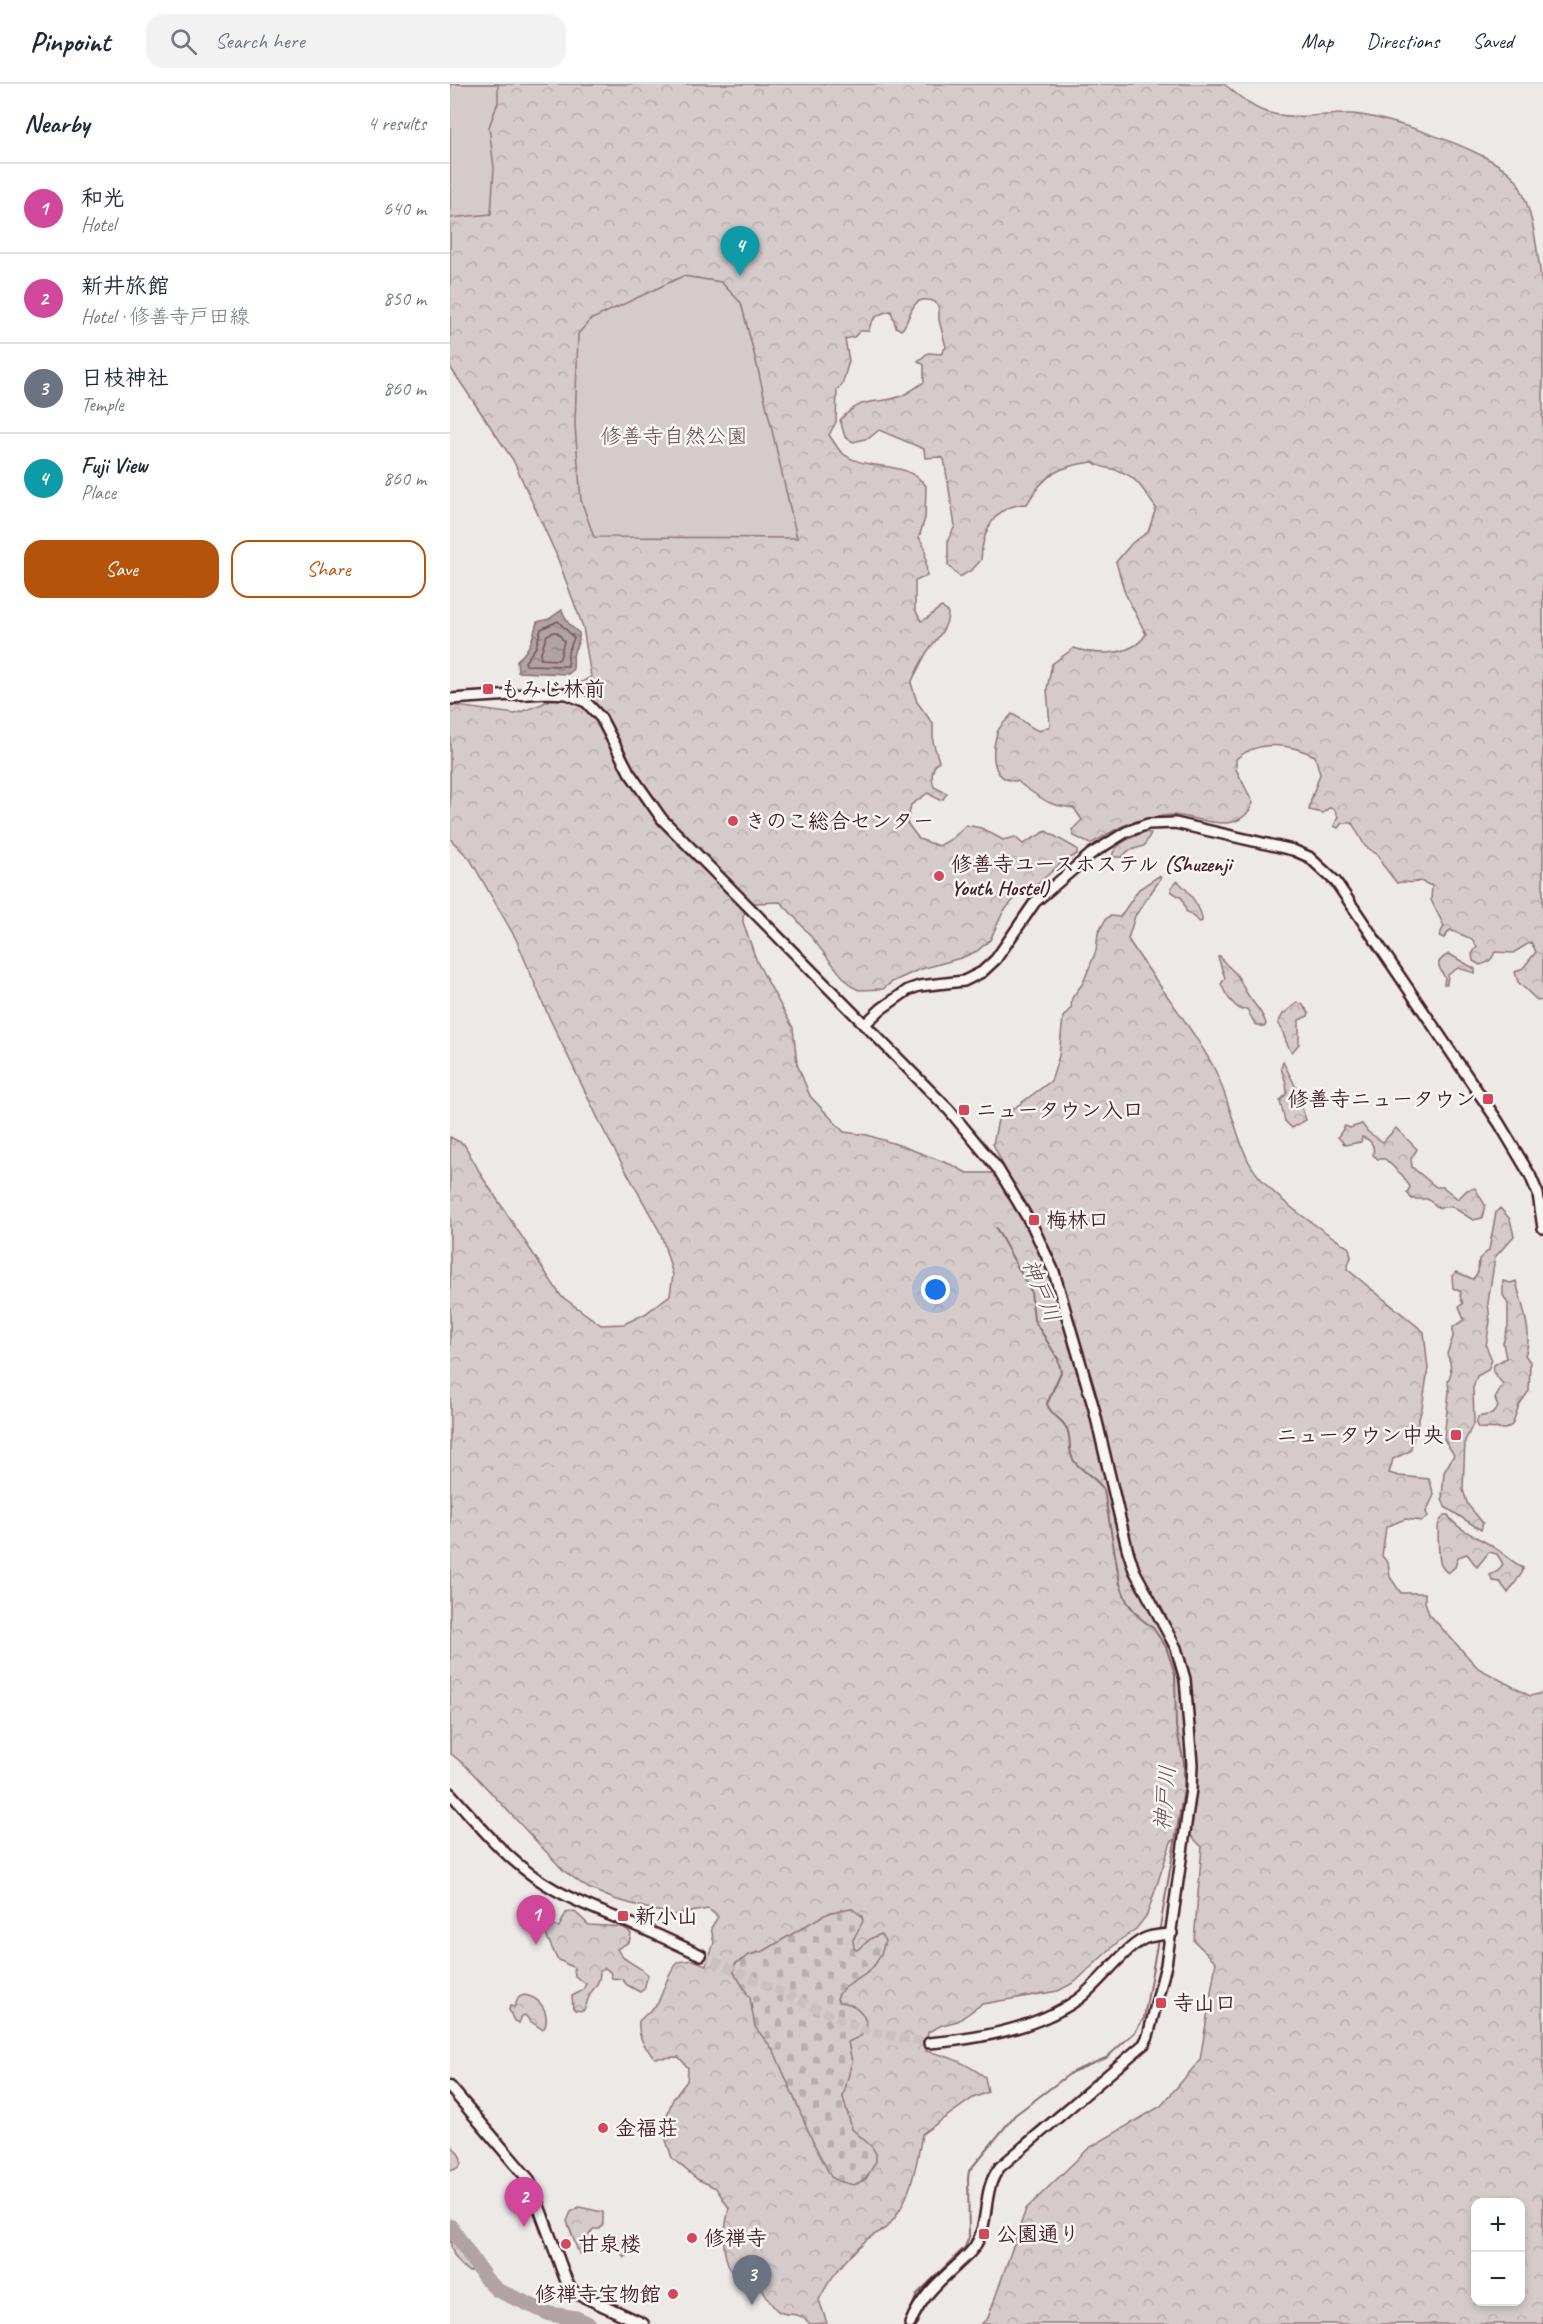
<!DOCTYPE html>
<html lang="en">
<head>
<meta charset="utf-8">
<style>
  body { margin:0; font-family:Caveat,"Klee One",sans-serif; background:#f2f2f3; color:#1f2937 }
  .controls { position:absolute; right:18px; bottom:18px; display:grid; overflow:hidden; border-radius:12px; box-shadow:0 3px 9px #0003 }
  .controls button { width:54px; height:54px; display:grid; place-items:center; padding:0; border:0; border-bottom:2px solid #e0e1e3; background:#fff; color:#1f2937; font:30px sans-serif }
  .you { position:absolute; left:486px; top:1206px; width:21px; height:21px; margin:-15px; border:4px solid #fff; border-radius:50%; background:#1a73e8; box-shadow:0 0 0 9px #1a73e833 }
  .badge { display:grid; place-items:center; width:39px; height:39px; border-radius:50%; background:#b45309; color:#fff; font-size:20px; font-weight:700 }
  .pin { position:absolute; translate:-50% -50px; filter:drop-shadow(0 2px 3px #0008) }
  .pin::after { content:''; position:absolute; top:32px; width:21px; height:18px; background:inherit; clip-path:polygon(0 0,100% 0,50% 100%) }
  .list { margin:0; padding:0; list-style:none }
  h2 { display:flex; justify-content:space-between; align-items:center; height:78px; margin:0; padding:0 24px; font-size:26px }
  h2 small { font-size:20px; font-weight:400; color:#747a83 }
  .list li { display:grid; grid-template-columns:39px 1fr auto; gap:18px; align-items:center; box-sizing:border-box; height:90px; padding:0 24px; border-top:2px solid #e0e1e3 }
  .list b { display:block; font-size:22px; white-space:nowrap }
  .list p { margin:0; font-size:20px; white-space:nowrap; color:#747a83 }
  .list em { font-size:20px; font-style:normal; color:#747a83 }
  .actions { display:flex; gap:12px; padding:18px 24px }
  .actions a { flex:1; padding:14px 0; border:2px solid #b45309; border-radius:18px; text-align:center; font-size:21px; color:#b45309 }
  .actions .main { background:#b45309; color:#fff }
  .icon { flex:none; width:33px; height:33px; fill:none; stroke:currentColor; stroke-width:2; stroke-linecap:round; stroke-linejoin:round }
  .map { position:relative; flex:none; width:1093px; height:2240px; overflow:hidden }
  header { display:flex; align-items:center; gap:36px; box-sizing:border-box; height:84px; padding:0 30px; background:#fff; border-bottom:2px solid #e0e1e3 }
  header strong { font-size:28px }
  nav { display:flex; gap:33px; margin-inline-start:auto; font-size:21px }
  .search { width:420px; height:54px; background:#f2f2f3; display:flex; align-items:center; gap:15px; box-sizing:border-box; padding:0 21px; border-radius:18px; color:#747a83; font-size:22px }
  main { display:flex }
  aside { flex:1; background:#fff }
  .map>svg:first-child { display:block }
  .forest { fill:url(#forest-crowns); stroke:#8f757a; stroke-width:1.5; fill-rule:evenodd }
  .cemetery { fill:url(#cemetery-stones); stroke:#8f757a; stroke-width:1.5 }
  .park { fill:#d4cbca; stroke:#8f757a; stroke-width:1.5 }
  .water { fill:url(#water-ripples); stroke:#886e73; stroke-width:1.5 }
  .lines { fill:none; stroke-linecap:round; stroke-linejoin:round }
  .shore { stroke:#73535b; stroke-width:1.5 }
  .stream { stroke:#886e73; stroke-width:2 }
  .river { stroke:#b1a2a3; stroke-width:15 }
  .minor-tunnel { stroke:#ccc1c1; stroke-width:9; stroke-dasharray:9 4.5; stroke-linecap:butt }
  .minor-casing { stroke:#4a1f2b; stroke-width:14 }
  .major-casing { stroke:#4a1f2b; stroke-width:15 }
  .minor { stroke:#f6f6f2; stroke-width:9 }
  .major { stroke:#f6f6f2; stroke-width:10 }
  .poi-dot { fill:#d1495b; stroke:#f6f6f2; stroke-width:2 }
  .labels { text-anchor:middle; stroke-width:5; stroke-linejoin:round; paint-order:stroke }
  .park-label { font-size:21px; fill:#6c4a53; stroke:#f6f6f2 }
  .poi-label { font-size:21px; font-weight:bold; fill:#4a1f2b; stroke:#f6f6f2; text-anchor:start }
  .water-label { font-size:22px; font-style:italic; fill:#6e4d55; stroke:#f6f6f2 }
</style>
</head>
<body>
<header>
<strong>Pinpoint</strong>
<div class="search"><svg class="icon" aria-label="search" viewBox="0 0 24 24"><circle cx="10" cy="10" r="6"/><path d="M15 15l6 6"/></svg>Search here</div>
<nav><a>Map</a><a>Directions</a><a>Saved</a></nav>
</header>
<main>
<aside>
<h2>Nearby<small>4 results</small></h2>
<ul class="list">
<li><span class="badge" style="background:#d1479c">1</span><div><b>和光</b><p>Hotel</p></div><em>640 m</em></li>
<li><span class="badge" style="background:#d1479c">2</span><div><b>新井旅館</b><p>Hotel · 修善寺戸田線</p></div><em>850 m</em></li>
<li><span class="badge" style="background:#6b7280">3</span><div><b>日枝神社</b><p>Temple</p></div><em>860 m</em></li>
<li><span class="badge" style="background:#0f9aa8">4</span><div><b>Fuji View</b><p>Place</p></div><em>860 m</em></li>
</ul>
<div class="actions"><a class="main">Save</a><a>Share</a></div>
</aside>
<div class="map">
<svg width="1093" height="2240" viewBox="0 0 1093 2240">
  <defs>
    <pattern id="forest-crowns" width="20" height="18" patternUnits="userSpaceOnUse" patternTransform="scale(1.5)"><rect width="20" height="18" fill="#d4cbca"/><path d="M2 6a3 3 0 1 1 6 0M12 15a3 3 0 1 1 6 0" fill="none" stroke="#b8aeae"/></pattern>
    <pattern id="cemetery-stones" width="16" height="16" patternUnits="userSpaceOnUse" patternTransform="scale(1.5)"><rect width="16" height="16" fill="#d4cbca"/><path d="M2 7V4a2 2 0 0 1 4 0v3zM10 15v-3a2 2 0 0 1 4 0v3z" fill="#b8aeae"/></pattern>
    <pattern id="water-ripples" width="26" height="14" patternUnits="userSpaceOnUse" patternTransform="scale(1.5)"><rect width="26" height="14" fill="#b1a2a3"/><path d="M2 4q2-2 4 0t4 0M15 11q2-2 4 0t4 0" fill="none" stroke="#928385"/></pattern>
  </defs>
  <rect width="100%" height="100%" fill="#ece9e6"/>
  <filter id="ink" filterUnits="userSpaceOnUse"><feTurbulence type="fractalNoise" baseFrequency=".0167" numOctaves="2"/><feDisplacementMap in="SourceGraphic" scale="12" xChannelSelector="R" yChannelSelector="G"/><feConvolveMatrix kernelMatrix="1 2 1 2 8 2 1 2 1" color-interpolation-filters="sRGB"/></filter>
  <g filter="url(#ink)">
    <!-- forest -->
    <g class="forest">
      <path d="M 0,0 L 774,0 C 787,10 800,23 816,28 C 844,37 873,29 902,30 C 936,32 1053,70 1068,99 C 1085,131 1087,170 1093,206 L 1093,916 L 1088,917 L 1068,898 L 1065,888 L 1073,884 L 1086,868 L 1081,858 L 1063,869 L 1045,868 C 1042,876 1038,879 1030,881 L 1023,877 L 1022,870 L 1027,863 L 1022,855 L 1000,846 L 994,854 L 989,852 L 994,842 L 981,816 L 982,802 L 970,797 C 961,801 955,796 947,799 L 932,780 L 929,772 L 915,762 L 902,739 L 892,739 L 888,744 L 884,742 L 888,733 L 884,725 L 879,724 L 873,729 L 859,726 L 861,716 L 870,690 L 865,672 C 840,660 809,655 786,675 L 786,685 L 803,719 C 789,754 750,733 723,731 C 716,731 707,733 700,734 C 677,737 660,749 640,760 L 624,752 L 622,746 L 632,736 L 624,724 C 617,723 607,722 600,719 C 595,717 570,701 568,697 C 541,698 541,670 547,649 C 549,642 557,636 562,630 C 572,635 578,643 589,647 L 600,642 L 597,605 L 602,580 L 624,564 C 648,572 683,572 696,550 L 675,509 L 666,478 L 682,459 L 698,448 L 706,424 C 695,409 687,392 669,387 C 658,383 652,385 643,378 C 609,382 594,390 577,420 C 545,421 532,446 531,476 L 523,485 L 510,493 L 498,481 L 498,456 L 505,442 L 494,375 L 490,373 L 475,374 L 474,365 L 429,346 L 419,354 L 403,358 L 395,353 L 390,336 C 410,315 416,320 441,315 C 453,313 464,305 474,298 L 474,281 L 468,277 L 478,269 L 491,270 L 496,263 L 489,236 L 489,224 L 485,218 C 458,207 462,238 451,246 L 446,243 L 441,227 C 429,229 420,235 419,247 L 410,247 L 404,253 L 395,255 L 399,277 L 392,301 L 387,306 L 386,338 L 379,351 C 383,356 386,362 390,367 C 414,390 455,373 476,402 L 475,434 L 469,453 L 475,464 L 477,492 L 465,497 L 465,525 L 471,537 C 481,534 484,526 492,523 L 498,529 C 498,545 485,556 477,568 C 471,578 466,589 461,599 L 467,618 L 483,640 L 483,658 L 489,677 C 481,685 481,693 484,703 L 497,709 L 493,715 L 489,716 L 478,709 L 461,721 L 457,739 L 469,755 L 489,762 L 503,754 L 516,741 L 531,744 L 553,756 L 565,753 L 573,760 L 596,747 L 627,765 L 627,770 L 610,780 L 588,800 L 566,813 L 553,828 L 540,856 L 527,867 L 511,874 L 468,886 L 442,898 L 433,905 L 409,906 L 401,902 C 376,875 357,843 330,818 L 305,819 L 293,831 L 293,838 L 307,878 L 343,944 L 347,980 L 360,1012 L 394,1048 L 417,1051 L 449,1061 L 502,1081 L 517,1089 L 541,1089 L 553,1081 L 543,1060 L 548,1036 L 601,997 L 609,972 L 613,933 L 621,924 L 622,914 L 633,899 L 646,867 L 648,849 L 656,835 L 660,832 L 670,833 L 689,805 L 709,792 L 711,794 L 685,832 L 678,855 C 705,898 740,939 764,984 C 778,1012 784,1045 797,1074 C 813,1109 868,1143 899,1164 L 901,1173 L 897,1185 L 974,1248 L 978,1285 L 972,1324 L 960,1367 L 943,1375 L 939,1389 L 949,1392 L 979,1395 L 984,1411 L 976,1428 L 978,1432 L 972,1437 L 955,1435 L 936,1443 L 932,1472 L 938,1479 L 940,1493 L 951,1509 L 975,1509 L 975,1518 L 979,1530 L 1028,1584 L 1080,1612 L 1093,1609 L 1093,2240 L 531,2240 L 538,2234 L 576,2125 L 639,2064 L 711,2022 L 750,1976 L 766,1878 L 744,1857 L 752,1763 L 737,1748 L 721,1758 L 697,1831 L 686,1845 L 670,1856 L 625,1898 L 608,1907 L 532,1920 L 508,1937 L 492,1941 L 478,1948 L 476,1967 C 499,1972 516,1979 535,1993 L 538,2008 L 523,2014 L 472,2050 C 467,2080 460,2119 438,2142 C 432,2148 421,2151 415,2157 C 397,2174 379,2194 369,2216 L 377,2239 L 360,2240 C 347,2225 339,2234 328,2227 C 322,2223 317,2213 313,2206 L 289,2203 C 271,2171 271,2160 279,2124 L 266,2104 L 247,2095 L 222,2074 L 212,2044 L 223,2015 L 237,1997 L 238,1984 L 229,1973 L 205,1974 C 193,1962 188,1953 189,1937 L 208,1919 L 219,1891 L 228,1878 L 243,1876 L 256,1881 L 264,1859 L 261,1844 L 268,1833 L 258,1825 L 222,1831 L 164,1815 L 138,1804 L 114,1787 L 16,1682 L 0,1669 L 0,1053 L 14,1060 L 33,1094 L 111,1212 L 151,1241 L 174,1240 L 195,1230 L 220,1211 L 223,1191 L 211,1150 L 155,1049 L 98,931 L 66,855 L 20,775 L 0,755 L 0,621 L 65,630 L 92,620 L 141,593 L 133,543 L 106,470 L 63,376 L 0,283 ZM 1026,2118 L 1070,2118 L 1070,2218 L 1026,2218 Z"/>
      <path d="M 694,748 L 701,749 L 694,762 L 678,767 L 672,773 L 662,773 C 664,759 682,754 694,748 Z"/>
      <path d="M 727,797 C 736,803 753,826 752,837 L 750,838 L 736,827 L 732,814 L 722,808 L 721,804 Z"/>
      <path d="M 999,870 L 1025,885 L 1025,889 L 1008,884 L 998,891 L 997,900 L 994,900 L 995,894 C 990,883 982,879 999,870 Z"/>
      <path d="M 770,872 C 774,880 780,883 786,890 C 791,896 793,904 798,911 C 804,921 813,928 816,940 L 814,943 L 805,940 L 797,925 L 791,926 C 782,920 775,910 771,900 L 775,894 L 768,873 Z"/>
      <path d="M 847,919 L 852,920 L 859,929 L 858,932 L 849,936 L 849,960 L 842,968 C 834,959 835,948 828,939 L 833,930 Z"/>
      <path d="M 833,978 L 853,1017 L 852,1024 L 856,1036 L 842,1044 L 835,1037 L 830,1017 L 837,1009 L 836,999 L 831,984 Z"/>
      <path d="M 912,1040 L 918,1048 L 933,1058 L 946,1044 L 967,1065 L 961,1075 L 962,1083 L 986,1103 L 993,1103 L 1008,1115 L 1017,1106 L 1025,1104 L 1035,1121 L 1032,1134 L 1023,1136 L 1001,1122 L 989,1124 L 977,1115 L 962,1115 L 957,1109 L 960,1103 L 953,1092 L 935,1075 L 928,1075 L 923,1071 C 925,1062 922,1056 912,1053 L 911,1058 L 895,1061 L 888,1053 L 895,1042 L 900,1044 Z"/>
      <path d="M 1050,1124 L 1060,1135 L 1064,1152 L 1045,1173 L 1038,1219 L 1040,1237 L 1036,1262 L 1042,1276 L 1038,1286 L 1027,1292 L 1023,1304 L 1024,1338 L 1015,1357 L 1013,1406 L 1018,1421 L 1033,1439 L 1031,1446 L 995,1423 L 992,1414 L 994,1388 L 1004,1371 L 994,1355 L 999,1307 L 998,1297 L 1001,1289 L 1000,1278 L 997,1270 L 1003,1253 L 1003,1243 L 1014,1236 L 1009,1222 L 1013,1220 L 1010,1212 L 1011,1208 L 1003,1204 L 1002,1192 L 1006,1188 L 1023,1195 L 1028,1188 L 1029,1175 L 1039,1166 L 1046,1128 Z"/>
      <path d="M 1053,1197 L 1061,1199 L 1066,1197 C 1071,1219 1084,1250 1075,1271 L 1080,1278 L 1079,1307 L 1069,1321 L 1062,1341 L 1055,1345 L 1028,1344 L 1026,1340 L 1028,1333 L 1042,1330 L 1048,1323 L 1045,1315 L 1053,1300 L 1043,1288 L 1044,1281 L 1056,1274 L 1053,1259 L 1058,1242 L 1058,1220 L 1053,1211 Z"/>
      <path d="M 994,1431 L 998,1431 C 1008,1448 1030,1453 1045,1464 C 1054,1470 1063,1478 1073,1484 L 1072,1489 L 1058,1509 L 1050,1498 L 1043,1497 L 1040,1491 L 1048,1487 L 1053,1480 L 1047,1470 L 1039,1468 L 1027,1483 L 1017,1470 L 1008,1473 L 1005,1483 L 998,1489 C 994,1486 991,1483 990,1478 C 989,1474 987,1442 989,1439 C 990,1436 993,1434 994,1431 Z"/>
      <path d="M 124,1827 L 139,1841 L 175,1843 L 181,1850 L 179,1858 L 167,1865 C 172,1877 189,1881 198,1891 L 194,1905 L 190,1908 L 177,1901 L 172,1895 L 162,1894 L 160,1888 L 155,1884 L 150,1887 C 150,1902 143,1902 139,1913 C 136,1919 137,1922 133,1927 L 125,1926 L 123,1924 L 122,1912 L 132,1907 L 136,1900 L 125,1892 L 124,1884 L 107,1875 L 94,1846 L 97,1842 L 101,1841 L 109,1843 L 116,1829 Z"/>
      <path d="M 74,1911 C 90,1913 100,1928 95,1943 L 92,1945 L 80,1937 L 75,1931 L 72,1932 L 69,1939 L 64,1937 L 59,1926 L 60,1922 L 64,1923 L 69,1913 Z"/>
      <path d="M 0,2060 C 6,2067 15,2074 9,2084 L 0,2087 Z"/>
      <path d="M 129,2123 L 153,2128 L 153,2141 L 150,2145 L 143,2145 L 136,2156 L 134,2169 L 129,2170 L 117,2137 L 121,2128 Z"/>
      <path d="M 0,2148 L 23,2179 L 23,2186 L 19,2188 C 4,2176 0,2167 0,2148 Z"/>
      <path d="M 185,2152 L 190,2159 L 190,2164 L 174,2174 L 170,2167 L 174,2155 Z"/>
    </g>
    <!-- cemetery -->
    <path class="cemetery" d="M 401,1824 L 412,1832 L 413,1837 L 403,1856 L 404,1864 L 407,1866 L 422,1854 L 431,1850 L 435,1857 C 433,1867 427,1880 419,1887 C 410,1896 390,1902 387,1915 L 389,1918 C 404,1919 414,1927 417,1942 L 411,1952 L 398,1958 L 402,1978 L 393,2013 L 402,2045 L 422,2063 L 426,2070 L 426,2077 L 416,2095 L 404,2101 L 388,2097 L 381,2093 L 364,2060 L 330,1981 L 324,1967 L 305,1943 L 300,1914 L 284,1888 L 285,1880 L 299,1871 L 314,1867 L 372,1832 L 382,1828 Z"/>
    <!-- park -->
    <g class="park">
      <path d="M 0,0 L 48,0 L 48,18 L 39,43 L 44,84 L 41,130 L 0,134 Z"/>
      <path d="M 233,192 L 271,198 L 291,219 L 306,277 L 347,454 L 144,453 L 131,416 L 125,342 L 128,250 L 140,236 Z"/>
    </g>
    <!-- water -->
    <path class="water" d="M 112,526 C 117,539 119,541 129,549 C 130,558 127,560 124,568 C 122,574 125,580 122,587 L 118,590 L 68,588 L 67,576 C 80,567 83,553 87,538 L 99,535 Z"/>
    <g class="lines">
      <!-- shore -->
      <g class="shore">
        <path d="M 108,537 L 124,554 L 118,568 L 118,582 L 76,581 L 75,578 L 86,563 L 91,545 Z"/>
        <path d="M 104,548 L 107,548 L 114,557 L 110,574 L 108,576 L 91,575 L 90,571 L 97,551 Z"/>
      </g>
      <!-- stream -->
      <g class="stream">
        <path d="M 546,1144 L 581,1207 L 584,1236 L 608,1275 L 611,1288 L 597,1320 C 601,1332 612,1334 617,1345 C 622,1356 617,1367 624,1377 C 632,1388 646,1393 654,1406 L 670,1500 L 677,1518 L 690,1534 L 703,1544 L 716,1563 L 725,1590 L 726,1643 L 734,1679 L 734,1706 L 709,1849"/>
        <path d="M 455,2240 L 467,2210 L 515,2163 L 519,2153 L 518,2094 L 519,2087 L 565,2031 L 622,1988 L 656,1974 L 685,1948 L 694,1934 L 708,1855"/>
      </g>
      <!-- river -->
      <path class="river" d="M 0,2142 L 36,2195 L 47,2206 L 100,2230 L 126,2234 L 139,2240"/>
      <!-- minor-tunnel -->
      <path class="minor-tunnel" d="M 251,1871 L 416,1947 L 479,1959"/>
      <defs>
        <g id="minor">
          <path d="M 0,615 L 97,609 L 117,610 L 136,618 L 151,634 L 179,688 L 212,735 L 499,1026 L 548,1085 L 583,1143 L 604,1188 L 644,1325 L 677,1464 L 684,1486 L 726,1564 L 735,1595 L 742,1680 L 741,1705 L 716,1881 L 698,1952 L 694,1960 L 550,2083 C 531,2106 541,2137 525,2162 C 520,2170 512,2176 506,2182 C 486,2200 470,2215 460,2240"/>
          <path d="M 414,941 L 431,925 L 458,906 L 469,902 L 514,897 L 532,888 L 546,875 L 585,818 L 641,770 L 676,748 L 698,740 L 725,739 L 843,766 L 859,773 L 886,798 L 1049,1039 L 1080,1091 L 1088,1110 L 1093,1144"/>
          <path d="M 0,1709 C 24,1735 46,1763 74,1785 C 110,1814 154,1828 196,1846 C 215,1854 233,1863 251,1871"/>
          <path d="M 479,1959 C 529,1955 585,1945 627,1916 C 649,1901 678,1858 699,1853 C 707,1851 715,1851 722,1849"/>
        </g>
        <path id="major" d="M 0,2003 L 79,2096 L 116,2196 L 122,2207 L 193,2240"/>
      </defs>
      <!-- minor casing -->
      <use href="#minor" class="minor-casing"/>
      <!-- major casing -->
      <use href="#major" class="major-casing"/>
      <!-- minor -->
      <use href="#minor" class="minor"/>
      <!-- major -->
      <use href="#major" class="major"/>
    </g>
  </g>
  <!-- markers -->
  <g class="poi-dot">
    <rect x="32" y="599" width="12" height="12" rx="3"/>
    <circle cx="283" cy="737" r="6"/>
    <circle cx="489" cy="792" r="6"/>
    <rect x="1032" y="1009" width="12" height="12" rx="3"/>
    <rect x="508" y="1020" width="12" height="12" rx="3"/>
    <rect x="578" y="1130" width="12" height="12" rx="3"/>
    <rect x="1000" y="1345" width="12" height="12" rx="3"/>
    <rect x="167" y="1826" width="12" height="12" rx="3"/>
    <rect x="705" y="1913" width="12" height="12" rx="3"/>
    <circle cx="153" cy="2044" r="6"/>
    <rect x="528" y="2144" width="12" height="12" rx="3"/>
    <circle cx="242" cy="2154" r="6"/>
    <circle cx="116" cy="2160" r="6"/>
    <circle cx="223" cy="2210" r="6"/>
  </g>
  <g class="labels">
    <!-- park labels -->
    <g class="park-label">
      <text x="224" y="359">修善寺自然公園</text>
    </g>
    <!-- poi labels -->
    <g class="poi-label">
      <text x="50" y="612">もみじ林前</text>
      <text x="295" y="744">きのこ総合センター</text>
      <text x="501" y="787">修善寺ユースホステル (Shuzenji<tspan x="501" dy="24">Youth Hostel)</tspan></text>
      <text x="1026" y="1022" text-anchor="end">修善寺ニュータウン</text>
      <text x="526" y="1033">ニュータウン入口</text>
      <text x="596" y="1143">梅林口</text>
      <text x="994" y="1358" text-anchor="end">ニュータウン中央</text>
      <text x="185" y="1839">新小山</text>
      <text x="723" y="1926">寺山口</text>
      <text x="165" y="2051">金福荘</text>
      <text x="546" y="2157">公園通り</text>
      <text x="254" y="2161">修禅寺</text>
      <text x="128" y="2167">甘泉楼</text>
      <text x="211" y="2217" text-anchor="end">修禅寺宝物館</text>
    </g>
    <!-- water labels -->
    <g class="water-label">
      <text transform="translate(592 1206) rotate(68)" y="8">神戸川</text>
      <text transform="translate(714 1714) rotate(-85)" y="8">神戸川</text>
    </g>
  </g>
</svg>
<div class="controls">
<button>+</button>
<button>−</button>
</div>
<div class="you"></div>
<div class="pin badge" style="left:86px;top:1861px;background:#d1479c">1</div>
<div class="pin badge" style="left:74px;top:2143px;background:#d1479c">2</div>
<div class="pin badge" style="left:302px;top:2221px;background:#6b7280">3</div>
<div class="pin badge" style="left:290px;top:192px;background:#0f9aa8">4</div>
</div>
</main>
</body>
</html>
